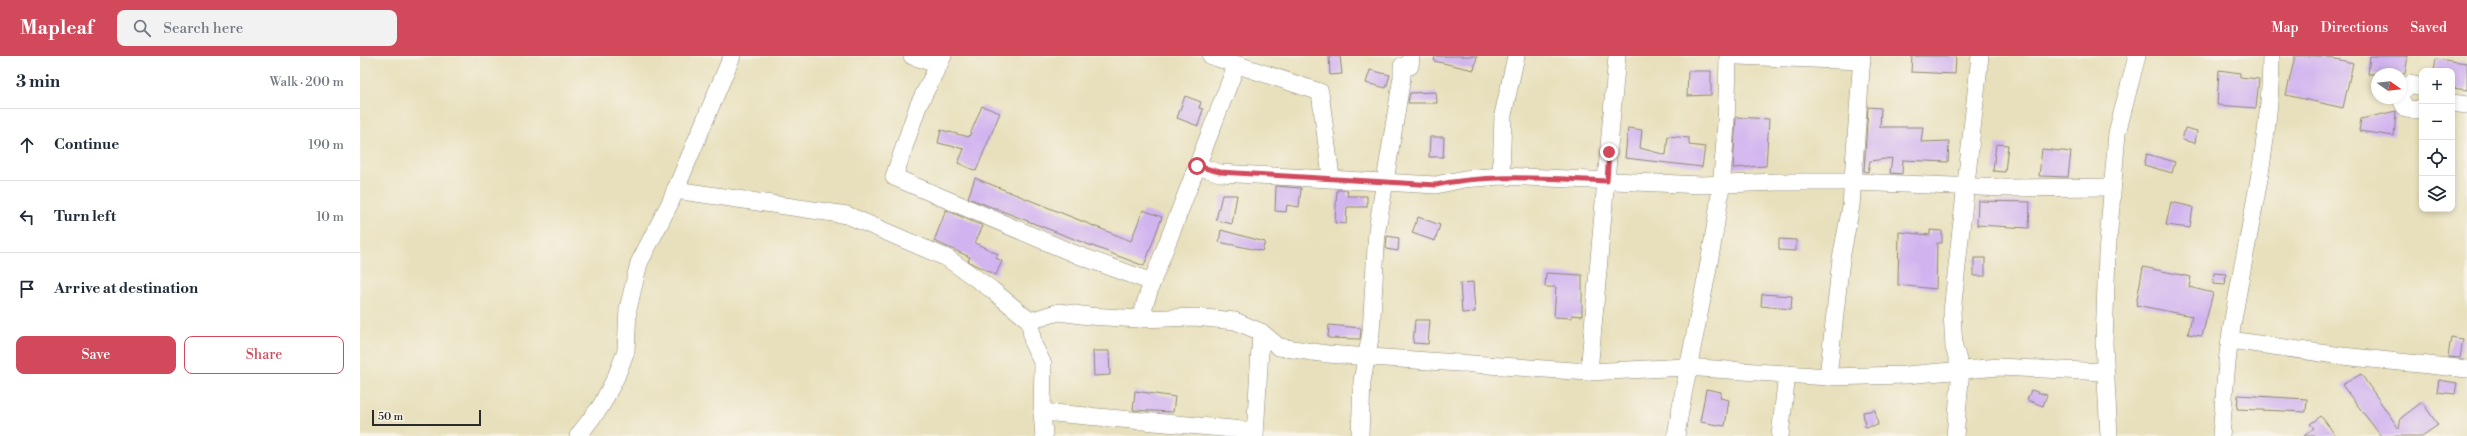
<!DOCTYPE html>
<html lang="en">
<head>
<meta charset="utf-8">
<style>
  body { margin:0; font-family:"Libre Bodoni",serif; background:#f2f2f3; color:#1f2937 }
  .controls { position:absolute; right:12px; top:12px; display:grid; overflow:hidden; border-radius:8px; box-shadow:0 2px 6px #0003 }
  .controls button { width:36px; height:36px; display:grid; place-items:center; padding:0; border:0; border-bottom:1px solid #e0e1e3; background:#fff; color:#1f2937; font:20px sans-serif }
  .compass { position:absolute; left:2011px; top:12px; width:36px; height:36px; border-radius:50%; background:#fff; box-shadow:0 2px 6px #0003; rotate:104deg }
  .scale { position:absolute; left:12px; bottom:10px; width:109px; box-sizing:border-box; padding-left:4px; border:2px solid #2b2b2b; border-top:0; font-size:11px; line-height:14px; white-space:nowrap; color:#2b2b2b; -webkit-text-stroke:3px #f7f3e8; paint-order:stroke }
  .stop { position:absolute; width:12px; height:12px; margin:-9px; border:3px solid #d1495b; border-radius:50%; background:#fff }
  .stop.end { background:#d1495b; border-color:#fff; box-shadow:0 1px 4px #0008 }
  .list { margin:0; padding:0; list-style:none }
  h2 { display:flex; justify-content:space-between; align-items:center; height:52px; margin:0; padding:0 16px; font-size:17px }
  h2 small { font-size:13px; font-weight:400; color:#747a83 }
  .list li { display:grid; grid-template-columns:26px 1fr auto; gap:12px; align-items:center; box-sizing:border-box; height:72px; padding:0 16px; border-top:1px solid #e0e1e3 }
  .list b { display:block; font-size:15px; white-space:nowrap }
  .list em { font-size:13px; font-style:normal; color:#747a83 }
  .actions { display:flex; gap:8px; padding:12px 16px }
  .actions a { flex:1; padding:9px 0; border:1px solid #d1495b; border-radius:8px; text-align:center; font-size:14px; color:#d1495b }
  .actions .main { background:#d1495b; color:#fff }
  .icon { flex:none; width:22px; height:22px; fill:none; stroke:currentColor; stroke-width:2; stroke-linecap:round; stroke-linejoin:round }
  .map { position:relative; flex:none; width:2107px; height:380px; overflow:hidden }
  header { display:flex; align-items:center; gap:24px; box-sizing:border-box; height:56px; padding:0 20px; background:#d1495b; color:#fff }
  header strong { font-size:19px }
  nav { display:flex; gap:22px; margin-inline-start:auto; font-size:14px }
  .search { width:280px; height:36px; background:#f2f2f3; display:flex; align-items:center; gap:10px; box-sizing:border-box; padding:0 14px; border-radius:8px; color:#747a83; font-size:15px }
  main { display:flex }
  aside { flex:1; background:#fff }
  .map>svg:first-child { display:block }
  .building { fill:#d1b3f0 }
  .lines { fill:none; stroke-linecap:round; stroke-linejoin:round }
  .minor-casing { stroke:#8a8674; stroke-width:18 }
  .minor { stroke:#fff; stroke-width:17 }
  .route { stroke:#d1495b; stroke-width:5 }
</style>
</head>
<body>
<header>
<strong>Mapleaf</strong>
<div class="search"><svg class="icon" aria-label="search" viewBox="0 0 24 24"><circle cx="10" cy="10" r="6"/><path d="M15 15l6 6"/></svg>Search here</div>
<nav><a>Map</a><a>Directions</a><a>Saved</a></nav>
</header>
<main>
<aside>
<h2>3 min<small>Walk · 200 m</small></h2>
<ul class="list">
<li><svg class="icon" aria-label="ahead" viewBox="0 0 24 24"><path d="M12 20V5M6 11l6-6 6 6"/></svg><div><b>Continue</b></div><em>190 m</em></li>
<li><svg class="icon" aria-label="left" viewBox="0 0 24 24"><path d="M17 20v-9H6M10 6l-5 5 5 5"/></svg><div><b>Turn left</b></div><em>10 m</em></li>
<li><svg class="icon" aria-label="arrive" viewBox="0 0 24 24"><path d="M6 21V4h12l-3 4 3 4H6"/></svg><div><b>Arrive at destination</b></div></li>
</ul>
<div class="actions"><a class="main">Save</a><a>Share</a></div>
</aside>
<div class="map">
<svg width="2107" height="380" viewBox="0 0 2107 380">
  <rect width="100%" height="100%" fill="#f7f3e8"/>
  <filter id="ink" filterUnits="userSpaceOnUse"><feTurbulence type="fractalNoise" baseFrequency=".025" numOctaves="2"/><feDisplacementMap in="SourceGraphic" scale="8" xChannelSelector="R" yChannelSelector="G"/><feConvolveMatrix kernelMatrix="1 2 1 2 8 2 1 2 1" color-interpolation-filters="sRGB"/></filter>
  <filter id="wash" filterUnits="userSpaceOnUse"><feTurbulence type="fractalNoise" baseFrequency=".012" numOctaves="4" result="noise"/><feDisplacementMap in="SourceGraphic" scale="16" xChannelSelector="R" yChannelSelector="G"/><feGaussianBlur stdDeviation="0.9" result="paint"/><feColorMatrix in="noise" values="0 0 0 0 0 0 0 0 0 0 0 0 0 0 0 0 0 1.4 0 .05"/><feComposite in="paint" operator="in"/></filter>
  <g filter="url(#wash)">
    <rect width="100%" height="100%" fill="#e8e0bc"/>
    <g id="blocks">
      <!-- building -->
      <g class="building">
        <path d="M 969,0 L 980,0 L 982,18 L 970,19 Z"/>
        <path d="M 1075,0 L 1117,0 L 1114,14 L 1074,5 Z"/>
        <path d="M 1552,0 L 1596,0 L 1595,18 L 1551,16 Z"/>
        <path d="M 1935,0 L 1963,0 L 1993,7 L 1983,52 L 1926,39 Z"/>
        <path d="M 2010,0 L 2048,0 L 2045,18 L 2008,18 Z"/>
        <path d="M 2076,3 L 2107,7 L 2107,34 L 2092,32 L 2092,15 L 2074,15 Z"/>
        <path d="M 1010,14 L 1030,19 L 1026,32 L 1006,27 Z"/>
        <path d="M 1859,14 L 1880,17 L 1880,21 L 1899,23 L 1896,52 L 1857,49 Z"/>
        <path d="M 1328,15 L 1351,15 L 1351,39 L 1327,40 Z"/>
        <path d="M 1076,36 L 1077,47 L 1048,47 L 1050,37 Z"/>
        <path d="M 825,40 L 841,46 L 839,52 L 843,53 L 838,70 L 817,62 Z"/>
        <path d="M 622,50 L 640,57 L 616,115 L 598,107 L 604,93 L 578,87 L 581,74 L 609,81 Z"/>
        <path d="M 1508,51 L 1521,52 L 1520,71 L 1563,71 L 1561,86 L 1589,85 L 1588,106 L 1543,104 L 1542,118 L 1530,117 L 1532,102 L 1510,105 L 1508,116 L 1504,115 Z"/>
        <path d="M 2036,55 L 2034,80 L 1999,75 L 2001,63 Z"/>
        <path d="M 1376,61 L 1409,63 L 1406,110 L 1373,112 Z"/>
        <path d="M 1268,72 L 1282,74 L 1280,92 L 1306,99 L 1308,80 L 1329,82 L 1329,89 L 1345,91 L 1342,111 L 1265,102 Z"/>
        <path d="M 1825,72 L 1837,75 L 1835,87 L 1822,84 Z"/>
        <path d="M 1070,81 L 1084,81 L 1083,101 L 1069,101 Z"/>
        <path d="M 1636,88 L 1648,89 L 1645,116 L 1633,115 Z"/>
        <path d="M 1682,93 L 1711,96 L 1708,121 L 1679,120 Z"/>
        <path d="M 1787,98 L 1815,106 L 1812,117 L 1784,109 Z"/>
        <path d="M 615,122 L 771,185 L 783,154 L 802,161 L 784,210 L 608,142 Z"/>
        <path d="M 916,130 L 941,132 L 939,151 L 927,149 L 926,156 L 915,155 Z"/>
        <path d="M 977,134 L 988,134 L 987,140 L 1007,140 L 1007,151 L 987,151 L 986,168 L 975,167 Z"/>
        <path d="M 862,139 L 877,139 L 872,168 L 856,164 Z"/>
        <path d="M 1618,145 L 1670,146 L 1669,172 L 1617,169 Z"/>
        <path d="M 1811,146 L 1833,151 L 1830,172 L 1806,169 Z"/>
        <path d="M 586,154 L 623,170 L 615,187 L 638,198 L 636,202 L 642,205 L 636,219 L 613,208 L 608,205 L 610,201 L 574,185 Z"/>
        <path d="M 1058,161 L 1080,169 L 1075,185 L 1052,177 Z"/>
        <path d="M 861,174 L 905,186 L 902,195 L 859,186 Z"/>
        <path d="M 1570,174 L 1582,175 L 1582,187 L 1577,187 L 1576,233 L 1538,229 L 1539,176 L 1570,179 Z"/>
        <path d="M 1027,180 L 1039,182 L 1038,195 L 1026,193 Z"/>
        <path d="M 1419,183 L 1436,184 L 1436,195 L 1419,194 Z"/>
        <rect x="1614" y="202" width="11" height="18"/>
        <path d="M 1783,211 L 1831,221 L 1829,231 L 1853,237 L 1842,280 L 1828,278 L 1832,260 L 1776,249 Z"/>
        <path d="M 1186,217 L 1222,219 L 1222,260 L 1212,259 L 1212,262 L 1194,261 L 1196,231 L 1185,231 Z"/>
        <path d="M 1854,217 L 1866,218 L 1865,229 L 1853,228 Z"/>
        <path d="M 1113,226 L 1115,256 L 1102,257 L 1100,227 Z"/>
        <path d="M 1402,238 L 1432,240 L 1431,253 L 1401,250 Z"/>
        <path d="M 1055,264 L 1070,264 L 1068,288 L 1053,287 Z"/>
        <path d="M 969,269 L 1001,272 L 1000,283 L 968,282 Z"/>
        <path d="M 2091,281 L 2103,283 L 2100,302 L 2088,301 Z"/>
        <path d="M 733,295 L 749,295 L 750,319 L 734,320 Z"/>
        <path d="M 2001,318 L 2039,373 L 2041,362 L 2062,346 L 2078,369 L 2062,380 L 2021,380 L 1982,329 Z"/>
        <path d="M 2079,324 L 2097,327 L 2095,338 L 2077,336 Z"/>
        <path d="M 1346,333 L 1361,336 L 1360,342 L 1369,344 L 1365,370 L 1340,366 Z"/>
        <path d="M 1671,334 L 1687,339 L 1683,350 L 1667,344 Z"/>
        <path d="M 775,335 L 815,341 L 813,356 L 773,354 Z"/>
        <path d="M 1878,339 L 1947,343 L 1946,356 L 1877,353 Z"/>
        <path d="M 1515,354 L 1518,369 L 1505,371 L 1503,356 Z"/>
        <path d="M 1961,360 L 1976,380 L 1944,380 L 1954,372 L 1950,368 Z"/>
      </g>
    </g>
  </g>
  <g filter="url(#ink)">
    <use href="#blocks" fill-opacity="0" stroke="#8a8674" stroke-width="1"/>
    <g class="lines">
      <defs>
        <g id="minor">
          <path d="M 552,0 L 579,9"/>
          <path d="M 583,0 L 558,50 L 534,121 L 715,198 L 792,226"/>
          <path d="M 851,0 L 960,36 L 971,121"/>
          <path d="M 1378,0 L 1502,5"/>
          <path d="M 2041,37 L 2050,28 L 2062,31"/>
          <path d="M 2040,42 L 2046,53 L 2056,54 L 2062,51"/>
          <path d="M 2092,47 L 2107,49"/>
          <path d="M 837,110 L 860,117 L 1076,129 L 1104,123 L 1141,120 L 1342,129 L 1416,126 L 1493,126 L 1644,132 L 1752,131"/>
          <path d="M 1141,120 L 1143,59 L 1156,0"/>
          <path d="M 315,134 L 487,159 L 587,202 L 631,233 L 670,265 L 699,256 L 729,260 L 780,263 L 835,261 L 875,265 L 901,276 L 919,291 L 967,298 L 1229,316 L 1326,311 L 1468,321 L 1546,319 L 1639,311 L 1745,316"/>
          <path d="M 780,263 L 792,226 L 876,10"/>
          <path d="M 670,265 L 673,288 L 683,308 L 682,356 L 684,380"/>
          <path d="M 1870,284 L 1982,300 L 2107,313"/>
          <path d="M 1229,316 L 1257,0"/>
          <path d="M 1468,321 L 1481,203 L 1491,150 L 1502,0"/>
          <path d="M 682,356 L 895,375"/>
          <path d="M 218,380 L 241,350 L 256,321 L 266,295 L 268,253 L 279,207 L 310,147 L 372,0"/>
          <path d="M 895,380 L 901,276"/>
          <path d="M 1000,380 L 1002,325 L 1011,277 L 1017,174 L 1042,21 L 1042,10 L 1050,10 L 1051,0"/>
          <path d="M 1316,380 C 1327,308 1345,238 1356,166 C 1365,111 1367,55 1368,0"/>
          <path d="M 1420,380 L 1427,318"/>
          <path d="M 1595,380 L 1601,314 L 1594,291 L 1592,256 L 1620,0"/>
          <path d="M 1749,380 L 1744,287 L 1747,198 L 1757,77 L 1777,0"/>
          <path d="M 1861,380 C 1864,348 1865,315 1870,283 C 1884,189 1911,95 1911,0"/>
        </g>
      </defs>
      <!-- minor casing -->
      <use href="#minor" class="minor-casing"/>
      <!-- minor -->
      <use href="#minor" class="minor"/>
    </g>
  </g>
  <g class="lines" filter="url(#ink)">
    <!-- route -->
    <path class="route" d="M 837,110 L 860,116 L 1076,129 C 1133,117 1189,123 1247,125 L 1249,96"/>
  </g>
</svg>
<div class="controls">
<button>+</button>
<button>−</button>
<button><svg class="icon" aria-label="locate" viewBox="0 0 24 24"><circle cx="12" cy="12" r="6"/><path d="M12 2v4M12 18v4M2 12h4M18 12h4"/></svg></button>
<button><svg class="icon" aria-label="layers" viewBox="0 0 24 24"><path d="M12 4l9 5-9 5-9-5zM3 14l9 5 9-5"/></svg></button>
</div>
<svg class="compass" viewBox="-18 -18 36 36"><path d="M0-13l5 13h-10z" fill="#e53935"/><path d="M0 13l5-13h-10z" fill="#747a83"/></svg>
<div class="scale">50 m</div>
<div class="stop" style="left:837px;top:110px"></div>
<div class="stop end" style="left:1249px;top:96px"></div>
</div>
</main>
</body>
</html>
